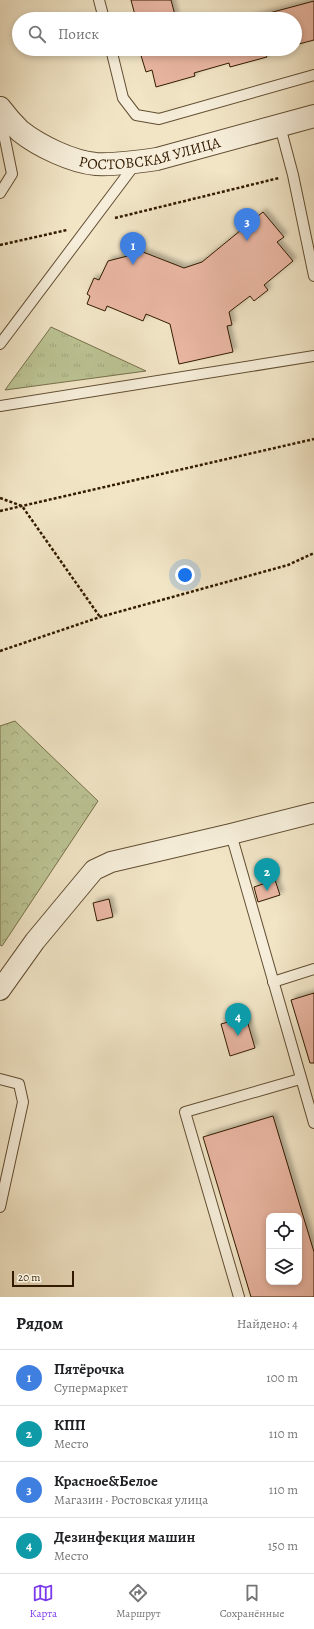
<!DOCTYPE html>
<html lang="ru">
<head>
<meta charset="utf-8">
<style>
  body { margin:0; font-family:Alegreya,serif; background:#f6f6f6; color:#202124 }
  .controls { position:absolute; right:12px; bottom:12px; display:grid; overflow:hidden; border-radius:8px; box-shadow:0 2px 6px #0003 }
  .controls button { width:36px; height:36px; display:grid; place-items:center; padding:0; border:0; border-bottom:1px solid #e0e0e0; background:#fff; color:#202124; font:20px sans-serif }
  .scale { position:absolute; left:12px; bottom:10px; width:62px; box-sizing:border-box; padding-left:4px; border:2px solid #331b00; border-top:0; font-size:11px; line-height:14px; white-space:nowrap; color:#331b00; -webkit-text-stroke:3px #f6eeda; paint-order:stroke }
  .you { position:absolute; left:185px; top:575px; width:14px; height:14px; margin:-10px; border:3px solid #fff; border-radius:50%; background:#1a73e8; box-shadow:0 0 0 6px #1a73e833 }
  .badge { display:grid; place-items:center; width:26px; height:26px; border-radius:50%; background:#7c3aed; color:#fff; font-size:13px; font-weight:700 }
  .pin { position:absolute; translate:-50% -33px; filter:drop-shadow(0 1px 2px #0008) }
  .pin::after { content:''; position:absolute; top:21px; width:14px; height:12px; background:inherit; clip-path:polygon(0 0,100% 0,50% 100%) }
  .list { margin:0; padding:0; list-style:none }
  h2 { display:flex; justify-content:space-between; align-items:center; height:52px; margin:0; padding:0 16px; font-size:17px }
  h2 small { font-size:13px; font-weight:400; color:#757577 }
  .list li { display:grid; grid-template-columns:26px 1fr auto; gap:12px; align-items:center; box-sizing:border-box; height:56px; padding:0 16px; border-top:1px solid #e0e0e0 }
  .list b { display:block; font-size:15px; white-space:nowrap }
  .list p { margin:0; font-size:13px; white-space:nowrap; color:#757577 }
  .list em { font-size:13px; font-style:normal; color:#757577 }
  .icon { flex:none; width:22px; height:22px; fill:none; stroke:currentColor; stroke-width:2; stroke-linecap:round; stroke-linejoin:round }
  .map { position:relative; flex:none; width:314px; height:1297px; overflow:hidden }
  .search { position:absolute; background:#fff; box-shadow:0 2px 6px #0003; left:12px; right:12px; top:12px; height:44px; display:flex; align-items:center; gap:10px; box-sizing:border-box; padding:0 14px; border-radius:22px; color:#757577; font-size:15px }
  .sheet { height:276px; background:#fff }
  nav { display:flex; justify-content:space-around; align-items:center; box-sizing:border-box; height:56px; border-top:1px solid #e0e0e0; background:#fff; font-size:11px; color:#757577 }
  nav a { display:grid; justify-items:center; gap:2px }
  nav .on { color:#7c3aed }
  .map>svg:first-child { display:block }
  .forest { fill:url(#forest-crowns); stroke:#78704a }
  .park { fill:url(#park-tufts); stroke:#78704a }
  .building { fill:#e9b6a2; stroke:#331b00; fill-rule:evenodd; filter:url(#shadow) }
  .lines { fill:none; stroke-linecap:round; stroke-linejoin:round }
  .service-casing { stroke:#624e32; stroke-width:12 }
  .minor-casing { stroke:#624e32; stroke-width:22 }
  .tertiary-casing { stroke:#624e32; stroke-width:24 }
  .path { stroke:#331b00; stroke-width:2.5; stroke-dasharray:3 2; stroke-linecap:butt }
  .service { stroke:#f6eeda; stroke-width:10 }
  .minor { stroke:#f6eeda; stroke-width:20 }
  .tertiary { stroke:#f6eeda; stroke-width:22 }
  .labels { text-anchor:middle; stroke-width:4; stroke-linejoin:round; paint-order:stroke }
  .street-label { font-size:15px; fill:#331b00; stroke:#f6eeda }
</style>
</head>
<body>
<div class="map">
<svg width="314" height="1297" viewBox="0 0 314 1297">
  <defs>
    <pattern id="forest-crowns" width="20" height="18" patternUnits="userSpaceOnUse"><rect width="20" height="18" fill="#bcc494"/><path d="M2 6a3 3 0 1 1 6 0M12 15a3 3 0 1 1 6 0" fill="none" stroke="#a2a87e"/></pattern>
    <pattern id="park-tufts" width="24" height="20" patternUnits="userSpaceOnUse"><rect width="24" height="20" fill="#bcc494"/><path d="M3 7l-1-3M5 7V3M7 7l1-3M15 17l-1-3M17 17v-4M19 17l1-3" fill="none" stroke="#a2a87e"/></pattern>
    <filter id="shadow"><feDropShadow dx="3.5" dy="-3.5" stdDeviation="2" flood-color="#0004"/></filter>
  </defs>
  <rect width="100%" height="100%" fill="#f1e5c6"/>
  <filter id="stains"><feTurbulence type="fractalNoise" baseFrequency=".005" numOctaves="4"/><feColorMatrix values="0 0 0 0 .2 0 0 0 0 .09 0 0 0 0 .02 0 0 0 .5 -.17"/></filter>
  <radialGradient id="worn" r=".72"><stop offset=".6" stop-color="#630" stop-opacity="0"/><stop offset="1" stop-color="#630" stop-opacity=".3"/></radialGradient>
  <!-- forest -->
  <path class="forest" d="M 15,721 L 98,801 L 2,946 L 0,945 L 0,726 Z"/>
  <!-- park -->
  <path class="park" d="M 51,327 L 146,371 L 5,390 Z"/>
  <!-- building -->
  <g class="building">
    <path d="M 131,0 L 171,0 L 176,19 L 136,19 Z"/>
    <path d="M 314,1 L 314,40 L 295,45 L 295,19 L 247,19 Z"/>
    <path d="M 139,49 L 279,49 L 265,53 L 267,57 L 230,67 L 229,63 L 194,73 L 195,76 L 156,87 L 152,70 L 146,72 Z"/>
    <path d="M 263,212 L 284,237 L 277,242 L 293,261 L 264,285 L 268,290 L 254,301 L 250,296 L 229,312 L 232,325 L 227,326 L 233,352 L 179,364 L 170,324 L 146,314 L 143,321 L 107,306 L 105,311 L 87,304 L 90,296 L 87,294 L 94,278 L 99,280 L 108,261 L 143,252 L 184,268 L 202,262 Z"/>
    <path d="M 275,880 L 280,895 L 258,902 L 254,887 Z"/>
    <path d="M 109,899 L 113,917 L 97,921 L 93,903 Z"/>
    <path d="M 314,993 L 314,1063 L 310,1063 L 291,1000 Z"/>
    <path d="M 246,1017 L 255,1048 L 230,1056 L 221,1024 Z"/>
    <path d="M 273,1116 L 314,1252 L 314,1297 L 251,1297 L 203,1137 ZM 269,1216 L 299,1216 L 299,1282 L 269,1282 Z"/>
  </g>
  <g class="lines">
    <defs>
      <g id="service">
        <path d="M 99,0 L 104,19"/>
        <path d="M 111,49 L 123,98 L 136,115 L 159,119 L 314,75"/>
        <path d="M 280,126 L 293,175 L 314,276"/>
        <path d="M 0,193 L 12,174 L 0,115"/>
        <path d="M 0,344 L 136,163"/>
        <path d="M 0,406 L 314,356"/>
        <path d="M 231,834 L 314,1123"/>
        <path d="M 273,982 L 314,969"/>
        <path d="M 0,1079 L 19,1084 L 23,1102 L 0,1207"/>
        <path d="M 239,1297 L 185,1112 L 300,1079"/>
      </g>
      <path id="minor" d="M 0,990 L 35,941 L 94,870 L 111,862 L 231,834 L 314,813"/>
      <g id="tertiary">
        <path id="s1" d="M 0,108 C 6,116 13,124 20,131 C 39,146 72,162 96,164 C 116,165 137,162 157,159 L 314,116"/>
      </g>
    </defs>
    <!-- service casing -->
    <use href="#service" class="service-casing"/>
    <!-- minor casing -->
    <use href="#minor" class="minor-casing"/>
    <!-- tertiary casing -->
    <use href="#tertiary" class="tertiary-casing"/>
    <!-- path -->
    <g class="path">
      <path d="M 115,218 L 279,178"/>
      <path d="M 0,245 L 67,230"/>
      <path d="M 0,498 L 22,506 L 100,617"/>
      <path d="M 0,511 L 314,439"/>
      <path d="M 0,651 L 100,617 L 288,565 L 314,553"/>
    </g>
    <!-- service -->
    <use href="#service" class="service"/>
    <!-- minor -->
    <use href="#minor" class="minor"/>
    <!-- tertiary -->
    <use href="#tertiary" class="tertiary"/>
  </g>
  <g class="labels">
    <!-- street labels -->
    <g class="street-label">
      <text dy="5" stroke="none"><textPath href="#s1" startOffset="169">РОСТОВСКАЯ УЛИЦА</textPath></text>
    </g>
  </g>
  <rect width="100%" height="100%" filter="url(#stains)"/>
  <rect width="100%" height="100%" fill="url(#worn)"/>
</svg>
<div class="controls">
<button><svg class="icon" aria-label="locate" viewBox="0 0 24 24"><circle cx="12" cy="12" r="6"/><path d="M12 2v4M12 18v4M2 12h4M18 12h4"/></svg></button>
<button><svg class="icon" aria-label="layers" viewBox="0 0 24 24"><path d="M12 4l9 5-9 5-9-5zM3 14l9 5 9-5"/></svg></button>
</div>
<div class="scale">20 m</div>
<div class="you"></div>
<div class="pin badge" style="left:133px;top:265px;background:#3f7fe0">1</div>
<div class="pin badge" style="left:267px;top:891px;background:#0f9aa8">2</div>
<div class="pin badge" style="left:247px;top:241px;background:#3f7fe0">3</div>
<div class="pin badge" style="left:238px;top:1036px;background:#0f9aa8">4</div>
<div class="search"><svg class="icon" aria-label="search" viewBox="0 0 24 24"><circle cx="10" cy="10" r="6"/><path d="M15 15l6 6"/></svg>Поиск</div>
</div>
<section class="sheet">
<h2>Рядом<small>Найдено: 4</small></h2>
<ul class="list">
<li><span class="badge" style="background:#3f7fe0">1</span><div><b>Пятёрочка</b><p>Супермаркет</p></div><em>100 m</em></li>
<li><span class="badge" style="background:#0f9aa8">2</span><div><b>КПП</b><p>Место</p></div><em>110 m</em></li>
<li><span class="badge" style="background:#3f7fe0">3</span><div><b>Красное&amp;Белое</b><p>Магазин · Ростовская улица</p></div><em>110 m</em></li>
<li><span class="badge" style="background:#0f9aa8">4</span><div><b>Дезинфекция машин</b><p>Место</p></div><em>150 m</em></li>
</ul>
</section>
<nav>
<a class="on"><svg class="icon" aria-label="map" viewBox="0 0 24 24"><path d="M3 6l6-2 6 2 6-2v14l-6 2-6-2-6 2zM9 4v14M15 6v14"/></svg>Карта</a>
<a><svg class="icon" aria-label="directions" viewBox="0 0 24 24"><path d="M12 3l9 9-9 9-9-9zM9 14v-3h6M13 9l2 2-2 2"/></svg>Маршрут</a>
<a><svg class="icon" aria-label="saved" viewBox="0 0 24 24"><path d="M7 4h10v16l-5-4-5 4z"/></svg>Сохранённые</a>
</nav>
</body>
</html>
